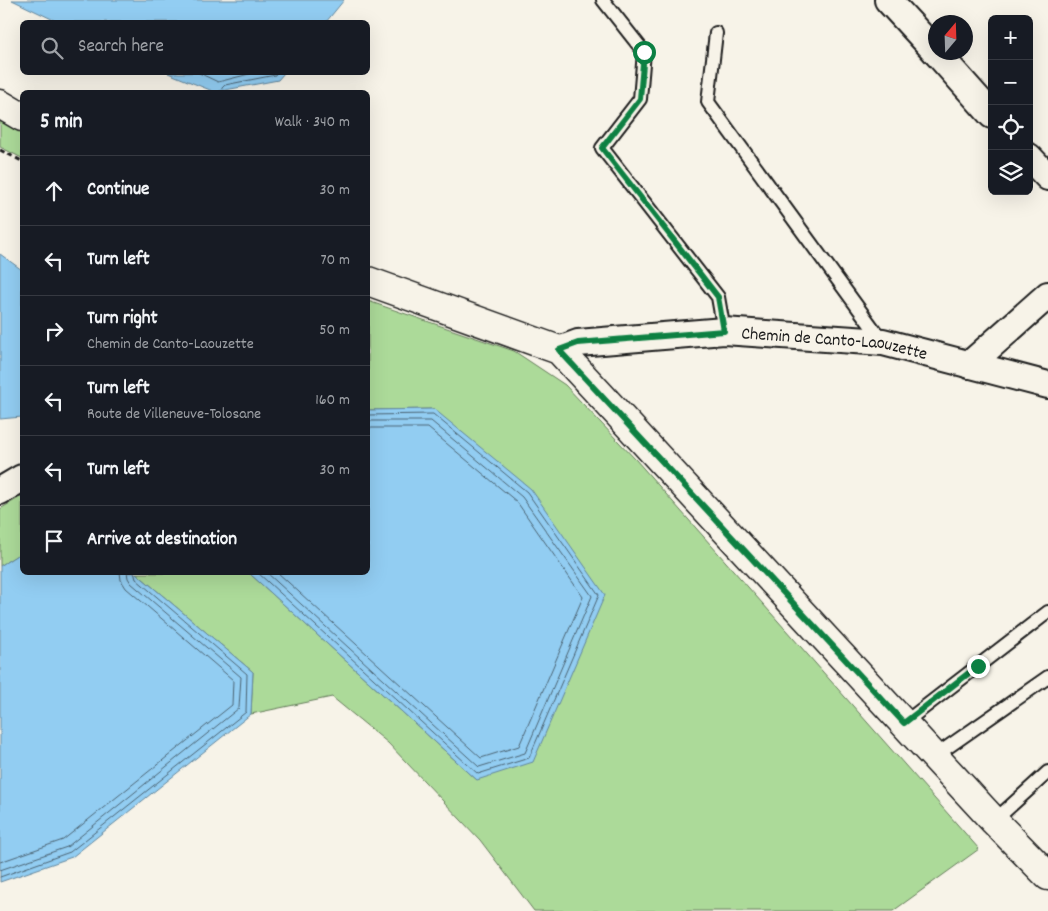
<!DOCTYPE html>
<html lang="en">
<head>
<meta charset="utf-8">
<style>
  body { margin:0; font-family:Dekko,sans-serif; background:#20242c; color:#f1f3f6 }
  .controls { position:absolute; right:15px; top:15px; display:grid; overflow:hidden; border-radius:8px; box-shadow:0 5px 20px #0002 }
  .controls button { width:45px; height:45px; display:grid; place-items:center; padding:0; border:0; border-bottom:1px solid #363941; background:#171b24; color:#f1f3f6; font:25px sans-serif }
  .compass { position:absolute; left:928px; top:15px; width:45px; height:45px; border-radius:50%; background:#171b24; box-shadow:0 5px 20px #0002; rotate:19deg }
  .stop { position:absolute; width:15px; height:15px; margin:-11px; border:4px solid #0b8043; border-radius:50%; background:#fff }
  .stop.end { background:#0b8043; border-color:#fff; box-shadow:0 1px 5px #0008 }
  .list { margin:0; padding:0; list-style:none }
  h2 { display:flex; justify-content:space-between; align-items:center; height:65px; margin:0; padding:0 20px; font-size:21px }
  h2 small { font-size:16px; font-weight:400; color:#9ea1a6 }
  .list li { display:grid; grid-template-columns:32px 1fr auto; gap:15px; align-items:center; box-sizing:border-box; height:70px; padding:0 20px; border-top:1px solid #363941 }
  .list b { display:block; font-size:19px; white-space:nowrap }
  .list p { margin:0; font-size:16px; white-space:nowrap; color:#9ea1a6 }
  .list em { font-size:16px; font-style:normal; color:#9ea1a6 }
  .icon { flex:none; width:28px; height:28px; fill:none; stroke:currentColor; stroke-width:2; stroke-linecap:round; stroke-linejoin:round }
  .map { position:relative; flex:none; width:1048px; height:911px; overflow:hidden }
  .search { position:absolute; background:#171b24; box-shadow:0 5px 20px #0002; left:20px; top:20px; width:350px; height:55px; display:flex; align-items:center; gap:12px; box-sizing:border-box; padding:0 18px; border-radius:8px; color:#9ea1a6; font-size:19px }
  .panel { position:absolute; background:#171b24; box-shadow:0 5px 20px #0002; left:20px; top:90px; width:350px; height:485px; border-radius:8px }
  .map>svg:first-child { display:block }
  .green { fill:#acda99; stroke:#647b5a }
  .water { fill:#92cdf2; stroke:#63869c }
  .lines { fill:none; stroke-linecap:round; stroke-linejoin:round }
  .shore { stroke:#4b6372; stroke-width:1 }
  .service-casing { stroke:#1c1c1c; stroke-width:16 }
  .minor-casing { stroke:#1c1c1c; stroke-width:30 }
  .tertiary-casing { stroke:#1c1c1c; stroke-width:31 }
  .path { stroke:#1c1c1c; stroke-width:3; stroke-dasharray:5 4; stroke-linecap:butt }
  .service { stroke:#f7f3e8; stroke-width:12 }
  .minor { stroke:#f7f3e8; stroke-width:26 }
  .tertiary { stroke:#f7f3e8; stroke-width:28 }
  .route { stroke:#0b8043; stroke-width:6 }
  .labels { text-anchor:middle; stroke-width:4; stroke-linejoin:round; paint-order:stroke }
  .street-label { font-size:18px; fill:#1c1c1c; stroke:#f7f3e8 }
</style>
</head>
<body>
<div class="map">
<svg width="1048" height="911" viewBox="0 0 1048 911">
  <rect width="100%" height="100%" fill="#f7f3e8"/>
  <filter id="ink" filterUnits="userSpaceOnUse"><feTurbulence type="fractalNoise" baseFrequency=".02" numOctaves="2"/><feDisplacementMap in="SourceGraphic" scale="10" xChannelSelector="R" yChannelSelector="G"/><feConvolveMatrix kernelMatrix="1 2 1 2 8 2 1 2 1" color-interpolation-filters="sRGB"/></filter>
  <g filter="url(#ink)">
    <!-- green -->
    <g class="green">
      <path d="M 0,118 L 22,129 L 22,158 L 0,147 Z"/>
      <path d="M 368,301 L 514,351 L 565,385 L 636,460 L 979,849 L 893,911 L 534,911 L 480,840 L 388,743 L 332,697 L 251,714 L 253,672 L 136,573 L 249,573 L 477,780 L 434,409 L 368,410 Z"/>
      <path d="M 22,496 L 22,552 L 0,566 L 0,509 Z"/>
    </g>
    <!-- water -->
    <g class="water">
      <path d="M 12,0 L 344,0 L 326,22 L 58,22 Z"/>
      <path d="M 168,73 L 284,72 L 284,73 L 278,80 L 215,92 Z"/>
      <path d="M 0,254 L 22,270 L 22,417 L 0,419 Z"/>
      <path d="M 434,409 L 531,489 L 605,595 L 533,762 L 477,780 L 249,573 L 368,572 L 368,410 Z"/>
      <path d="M 22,552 L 22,572 L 136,573 L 253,672 L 251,714 L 72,857 L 0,882 L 0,566 Z"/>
    </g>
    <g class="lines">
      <!-- shore -->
      <g class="shore">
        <path d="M 197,72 L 218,82 L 257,72"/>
        <path d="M 221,92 L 222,88 L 225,85 L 275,75 L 277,72"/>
        <path d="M 257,572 L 478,774 L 529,758 L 599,595 L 527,492 L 433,414 L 368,415"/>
        <path d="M 266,572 L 479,767 L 525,753 L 592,596 L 522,497 L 431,421 L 368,421"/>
        <path d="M 277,572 L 481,758 L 519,746 L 583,597 L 517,502 L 428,428 L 368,428"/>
        <path d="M 0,862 L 63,840 L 232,705 L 233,680 L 126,588 L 121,580 L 120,572"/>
        <path d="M 0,870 L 67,847 L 239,708 L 241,677 L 131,583 L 128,578 L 127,572"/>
        <path d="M 0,877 L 70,852 L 246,712 L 247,674 L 136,579 L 134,572"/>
      </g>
      <defs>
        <g id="service">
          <path d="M 603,0 L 644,52 L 640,99 L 602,148 L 718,297 L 724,331"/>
          <path d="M 716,33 L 708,102 L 883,342"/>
          <path d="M 904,723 L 1048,612"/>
          <path d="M 935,756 L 1048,677"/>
          <path d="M 994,821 L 1048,772"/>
        </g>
        <g id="minor">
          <path d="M 888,0 L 936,52"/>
          <path d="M 936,52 L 992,115"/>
          <path d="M 1029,157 L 1048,177"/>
          <path id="s1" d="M 559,350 L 578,343 L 724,331 L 883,342 L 1048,385"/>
          <path d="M 969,365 L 1048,295"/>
          <path d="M 0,491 L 22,478"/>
        </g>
        <g id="tertiary">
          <path d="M 0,104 L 22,117"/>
          <path d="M 368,281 L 559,350 L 994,821 L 1048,876"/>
        </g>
      </defs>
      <!-- service casing -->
      <use href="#service" class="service-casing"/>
      <!-- minor casing -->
      <use href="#minor" class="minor-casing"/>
      <!-- tertiary casing -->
      <use href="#tertiary" class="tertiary-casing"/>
      <!-- path -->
      <path class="path" d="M 0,150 L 22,161"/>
      <!-- service -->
      <use href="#service" class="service"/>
      <!-- minor -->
      <use href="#minor" class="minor"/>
      <!-- tertiary -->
      <use href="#tertiary" class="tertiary"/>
    </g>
  </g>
  <g class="lines" filter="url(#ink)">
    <!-- route -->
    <path class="route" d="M 644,52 L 640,99 L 602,148 L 718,297 L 724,331 L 578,343 L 559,350 L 904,723 L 978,666"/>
  </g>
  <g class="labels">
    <!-- street labels -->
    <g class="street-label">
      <text dy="6" stroke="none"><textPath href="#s1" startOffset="278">Chemin de Canto-Laouzette</textPath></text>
    </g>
  </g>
</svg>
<div class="controls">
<button>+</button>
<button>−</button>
<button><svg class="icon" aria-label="locate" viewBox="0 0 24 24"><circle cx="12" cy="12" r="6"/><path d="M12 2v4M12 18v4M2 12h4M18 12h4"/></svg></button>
<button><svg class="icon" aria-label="layers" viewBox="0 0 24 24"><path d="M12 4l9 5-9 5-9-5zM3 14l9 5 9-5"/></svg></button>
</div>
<svg class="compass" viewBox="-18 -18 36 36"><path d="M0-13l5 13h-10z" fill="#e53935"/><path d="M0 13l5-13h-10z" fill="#9ea1a6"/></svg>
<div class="stop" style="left:644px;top:52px"></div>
<div class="stop end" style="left:978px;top:666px"></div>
<div class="search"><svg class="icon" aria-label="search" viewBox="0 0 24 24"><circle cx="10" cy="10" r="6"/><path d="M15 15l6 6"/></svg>Search here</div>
<section class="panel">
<h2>5 min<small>Walk · 340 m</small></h2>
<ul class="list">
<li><svg class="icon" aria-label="ahead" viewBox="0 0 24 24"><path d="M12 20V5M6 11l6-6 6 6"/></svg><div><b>Continue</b></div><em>30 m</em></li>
<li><svg class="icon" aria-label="left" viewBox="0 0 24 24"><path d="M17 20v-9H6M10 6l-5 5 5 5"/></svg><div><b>Turn left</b></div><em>70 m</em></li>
<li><svg class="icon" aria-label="right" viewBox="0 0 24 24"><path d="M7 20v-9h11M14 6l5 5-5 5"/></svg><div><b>Turn right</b><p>Chemin de Canto-Laouzette</p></div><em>50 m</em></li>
<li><svg class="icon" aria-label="left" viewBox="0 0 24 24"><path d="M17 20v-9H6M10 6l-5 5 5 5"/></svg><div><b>Turn left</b><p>Route de Villeneuve-Tolosane</p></div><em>160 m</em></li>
<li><svg class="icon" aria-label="left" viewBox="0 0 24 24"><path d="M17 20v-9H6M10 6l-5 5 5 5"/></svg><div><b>Turn left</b></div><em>30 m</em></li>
<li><svg class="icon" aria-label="arrive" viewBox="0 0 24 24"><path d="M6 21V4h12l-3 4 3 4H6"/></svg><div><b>Arrive at destination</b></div></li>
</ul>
</section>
</div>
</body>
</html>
